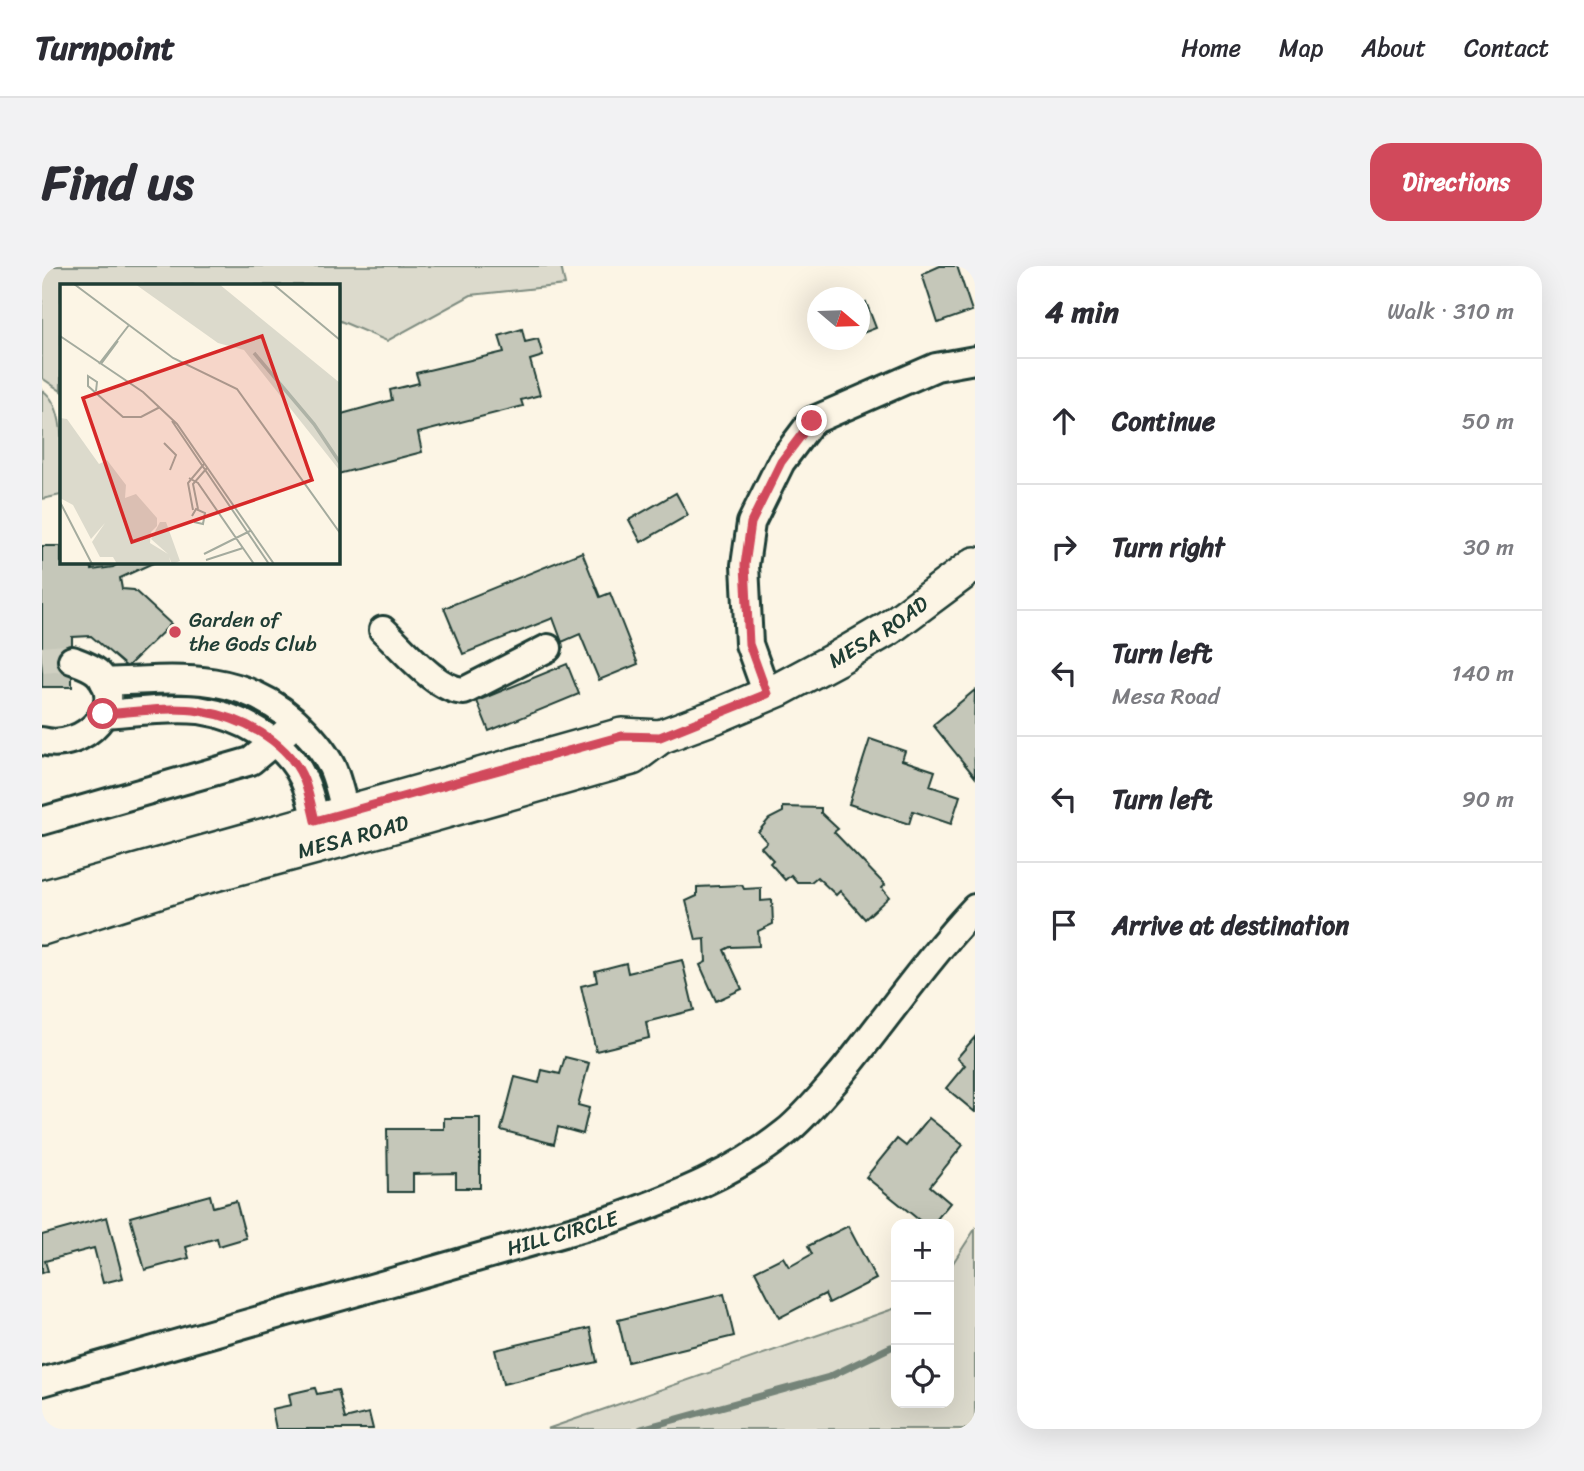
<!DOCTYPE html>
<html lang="en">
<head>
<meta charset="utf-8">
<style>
  body { margin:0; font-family:Sriracha,sans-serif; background:#f2f2f3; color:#2b2b33 }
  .controls { position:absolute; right:21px; bottom:21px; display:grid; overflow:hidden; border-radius:14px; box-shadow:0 7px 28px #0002 }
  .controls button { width:63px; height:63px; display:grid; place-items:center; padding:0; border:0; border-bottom:2px solid #e1e1e2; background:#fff; color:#2b2b33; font:35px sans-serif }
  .compass { position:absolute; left:765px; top:21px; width:63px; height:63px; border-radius:50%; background:#fff; box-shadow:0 7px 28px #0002; rotate:109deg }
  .stop { position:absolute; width:21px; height:21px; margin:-16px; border:5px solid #d1495b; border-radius:50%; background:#fff }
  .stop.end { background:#d1495b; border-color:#fff; box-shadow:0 2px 7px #0008 }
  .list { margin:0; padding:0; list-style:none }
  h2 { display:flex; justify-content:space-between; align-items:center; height:91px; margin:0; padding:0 28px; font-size:30px }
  h2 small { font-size:23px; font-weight:400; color:#7c7c81 }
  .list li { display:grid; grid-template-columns:46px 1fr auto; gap:21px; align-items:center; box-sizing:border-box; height:126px; padding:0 28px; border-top:2px solid #e1e1e2 }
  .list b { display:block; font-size:26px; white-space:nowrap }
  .list p { margin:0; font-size:23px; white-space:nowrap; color:#7c7c81 }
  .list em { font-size:23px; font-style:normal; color:#7c7c81 }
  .icon { flex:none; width:38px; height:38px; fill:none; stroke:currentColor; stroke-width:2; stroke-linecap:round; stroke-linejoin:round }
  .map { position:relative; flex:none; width:933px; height:1163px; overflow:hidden; border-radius:21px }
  header { display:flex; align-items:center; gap:42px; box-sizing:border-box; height:98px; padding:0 35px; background:#fff; border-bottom:2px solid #e1e1e2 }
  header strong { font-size:33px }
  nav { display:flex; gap:38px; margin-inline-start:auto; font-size:24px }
  .intro { display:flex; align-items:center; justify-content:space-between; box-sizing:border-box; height:168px; padding:0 42px }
  h1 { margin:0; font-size:49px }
  .button { padding:18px 32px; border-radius:21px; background:#d1495b; color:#fff; font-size:24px; font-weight:700 }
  main { display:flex; gap:42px; padding:0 42px }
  aside { flex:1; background:#fff; border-radius:21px; box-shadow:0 7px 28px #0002 }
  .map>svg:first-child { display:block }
  .green { fill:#dcdacc; stroke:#7e8c80; stroke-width:2 }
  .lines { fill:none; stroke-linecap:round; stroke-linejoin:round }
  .stream { stroke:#758479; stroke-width:7 }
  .building { fill:#c5c7b9; stroke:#1f3d34; stroke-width:2 }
  .minor-tunnel { stroke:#d0d0c2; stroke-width:26; stroke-dasharray:26 13; stroke-linecap:butt }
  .minor-casing { stroke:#1f3d34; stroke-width:32 }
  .major-casing { stroke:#1f3d34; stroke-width:38 }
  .minor { stroke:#fcf5e5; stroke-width:26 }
  .major { stroke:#fcf5e5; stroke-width:33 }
  .route { stroke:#d1495b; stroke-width:9 }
  .poi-dot { fill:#d1495b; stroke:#fcf5e5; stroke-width:2.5 }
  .labels { text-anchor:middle; stroke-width:5; stroke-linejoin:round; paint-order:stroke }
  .poi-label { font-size:21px; fill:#1f3d34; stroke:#fcf5e5; text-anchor:start }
  .street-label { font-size:21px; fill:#1f3d34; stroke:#fcf5e5 }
  .inset-river { fill:none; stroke:#aeb3a7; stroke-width:3.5 }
  .inset-road { fill:none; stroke:#a4ab9e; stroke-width:2 }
  .view { fill:#d62828; fill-opacity:0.15; stroke:#d62828; stroke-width:3.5 }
  .inset-edge { fill:none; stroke:#1f3d34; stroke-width:3.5 }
</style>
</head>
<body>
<header>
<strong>Turnpoint</strong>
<nav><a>Home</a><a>Map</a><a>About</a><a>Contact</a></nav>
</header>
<div class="intro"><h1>Find us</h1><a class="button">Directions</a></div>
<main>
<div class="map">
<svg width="933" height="1163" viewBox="0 0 933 1163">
  <rect width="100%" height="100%" fill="#fcf5e5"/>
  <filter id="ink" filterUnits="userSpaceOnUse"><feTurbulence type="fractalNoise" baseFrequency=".0143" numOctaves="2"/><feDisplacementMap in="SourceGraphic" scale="14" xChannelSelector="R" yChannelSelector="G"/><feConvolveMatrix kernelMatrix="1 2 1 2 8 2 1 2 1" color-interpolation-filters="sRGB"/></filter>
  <g filter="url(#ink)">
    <!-- green -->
    <g class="green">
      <path d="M 0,0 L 519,0 L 523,19 L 429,29 L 345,75 L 296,54 L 296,19 L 19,19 L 19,125 L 0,112 Z"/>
      <path d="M 0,124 C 27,141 19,202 19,229 L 0,233 Z"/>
      <path d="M 933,963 L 933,1163 L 505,1163 L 854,1042 L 854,1137 L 907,1137 L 907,1003 Z"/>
    </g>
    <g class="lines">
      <!-- stream -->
      <path class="stream" d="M 599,1163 L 787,1111 L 849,1081"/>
    </g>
    <!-- building -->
    <g class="building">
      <path d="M 898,0 L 915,0 L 930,45 L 896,57 L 880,8 Z"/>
      <path d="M 824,36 L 834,62 L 818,68 L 818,39 Z"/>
      <path d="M 480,63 L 483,76 L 496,73 L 501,90 L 488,94 L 498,129 L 479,134 L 481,140 L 376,167 L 380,186 L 296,208 L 296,149 L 350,134 L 348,124 L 377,117 L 374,107 L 462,86 L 457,70 Z"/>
      <path d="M 634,227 L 646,249 L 599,276 L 587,254 Z"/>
      <path d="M 0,280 L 19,280 L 19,296 L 49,296 L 50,304 L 71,301 L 79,296 L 113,296 L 78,312 L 80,323 L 92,324 L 129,358 L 85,401 L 49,370 L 30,371 L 30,421 L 0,421 Z"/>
      <path d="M 540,286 L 558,331 L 568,327 L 596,398 L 557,414 L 538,368 L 520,376 L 511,352 L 421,388 L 402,342 Z"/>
      <path d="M 525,398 L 537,428 L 447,465 L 435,435 Z"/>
      <path d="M 933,424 L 932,463 L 933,511 L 891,459 Z"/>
      <path d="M 828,473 L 863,485 L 860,494 L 893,505 L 888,520 L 918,530 L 909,558 L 871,545 L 867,558 L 807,538 Z"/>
      <path d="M 741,541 L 779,542 L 779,547 L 796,563 L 792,566 L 843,619 L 840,622 L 847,631 L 823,653 L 798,625 L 794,629 L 775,611 L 769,616 L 755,616 L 749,609 L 743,614 L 728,597 L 731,594 L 719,581 L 725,576 L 716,566 L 727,553 L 741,546 Z"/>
      <path d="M 700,619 L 702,623 L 719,622 L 719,635 L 730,634 L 731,658 L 716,665 L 717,680 L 688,681 L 682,684 L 700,723 L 674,735 L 658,699 L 664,696 L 663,673 L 654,674 L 644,635 L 655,630 L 655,621 Z"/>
      <path d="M 640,694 L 652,744 L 604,756 L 607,772 L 554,785 L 539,720 L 555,716 L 553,705 L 584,697 L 586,707 Z"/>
      <path d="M 933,771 L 933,846 L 904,822 L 923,799 L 915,792 Z"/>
      <path d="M 523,791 L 547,797 L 536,839 L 547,842 L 541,868 L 516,861 L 512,878 L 459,864 L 473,811 L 497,817 L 500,804 L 518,808 Z"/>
      <path d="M 402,852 L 438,852 L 438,922 L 414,922 L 414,907 L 371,908 L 371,926 L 346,926 L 345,863 L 402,863 Z"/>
      <path d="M 887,852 L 921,879 L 888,920 L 908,937 L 891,958 L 882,958 L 824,911 L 855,873 L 864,880 Z"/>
      <path d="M 168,929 L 171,941 L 194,935 L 204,972 L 177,980 L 175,972 L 144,981 L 147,992 L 103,1004 L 88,951 Z"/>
      <path d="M 65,951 L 81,1012 L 61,1017 L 52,982 L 3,995 L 6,1005 L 0,1007 L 0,969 Z"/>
      <path d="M 806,960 L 834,1013 L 787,1037 L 783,1028 L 737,1052 L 713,1005 L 741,991 L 747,1001 L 770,988 L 766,980 Z"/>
      <path d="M 682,1028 L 692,1070 L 586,1096 L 576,1054 Z"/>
      <path d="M 548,1062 L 555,1096 L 461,1118 L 453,1084 Z"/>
      <path d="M 273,1122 L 275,1128 L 296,1124 L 303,1153 L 327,1147 L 331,1163 L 234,1163 L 230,1143 L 249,1139 L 247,1128 Z"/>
    </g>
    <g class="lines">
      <!-- minor-tunnel -->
      <path class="minor-tunnel" d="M 0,394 L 24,392 L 30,394"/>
      <defs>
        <g id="minor">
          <path d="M 341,364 C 362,383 394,424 422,425 L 506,382"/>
          <path d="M 62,416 C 134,413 194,404 252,454 C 266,467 281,483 290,501 C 298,519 302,543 307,563"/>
          <path d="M 725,428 L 707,378 L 703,299 L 709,257 L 739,196 L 770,155 L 894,101 L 933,94"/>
          <path d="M 61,448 C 92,446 126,441 157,444 C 197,450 243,474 261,512 C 270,530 273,554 278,574"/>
          <path d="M 0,475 C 42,486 88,438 55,406 C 48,400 38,397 30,394"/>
          <path d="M 0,555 L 209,495 L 245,465"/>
          <path id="s1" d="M 0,1116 L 574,952 C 634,930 693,907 744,866 C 764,850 782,827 799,808 C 844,753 884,694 933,642"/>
        </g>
        <g id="major">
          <path d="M 0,632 L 580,469 L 618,471"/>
          <path id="s2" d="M 0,662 L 151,614 L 337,564 L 590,492 L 618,471 L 672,451 L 738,423 L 794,393 L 847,362 L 933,298"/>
        </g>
      </defs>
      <!-- minor casing -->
      <use href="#minor" class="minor-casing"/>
      <!-- major casing -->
      <use href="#major" class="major-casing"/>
      <!-- minor -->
      <use href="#minor" class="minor"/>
      <!-- major -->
      <use href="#major" class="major"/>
    </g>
  </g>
  <g class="lines" filter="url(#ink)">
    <!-- route -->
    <path class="route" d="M 61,448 C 92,446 127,440 158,445 C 198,451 246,474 262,514 C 267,527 270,542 273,555 L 580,470 L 618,471 L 725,428 L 707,378 L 703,299 L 709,257 L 739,196 L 770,155"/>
  </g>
  <!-- markers -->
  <circle class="poi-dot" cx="133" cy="366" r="7"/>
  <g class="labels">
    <!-- poi labels -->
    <g class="poi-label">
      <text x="147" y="361">Garden of<tspan x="147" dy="24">the Gods Club</tspan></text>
    </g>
    <!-- street labels -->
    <g class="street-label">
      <text dy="7" stroke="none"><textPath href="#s2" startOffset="892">MESA ROAD</textPath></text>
      <text dy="7" stroke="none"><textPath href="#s2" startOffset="324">MESA ROAD</textPath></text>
      <text dy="7" stroke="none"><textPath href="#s1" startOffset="541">HILL CIRCLE</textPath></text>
    </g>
  </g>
  <!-- overview -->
  <g transform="translate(18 18)">
    <rect width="280" height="280" fill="#fcf5e5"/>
    <path d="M 75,0 L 159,0 L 280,99 L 280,187 L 184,66 L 158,59 ZM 0,134 L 7,135 L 39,180 L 47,176 L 66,201 L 65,214 L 76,210 L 97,234 L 97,242 L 91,248 L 90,259 L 108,270 L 91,255 L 100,238 L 106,238 L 120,277 L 112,280 L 109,273 L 111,280 L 57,280 L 53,273 L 40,273 L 32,258 L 45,239 L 31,255 L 13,221 L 0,214 Z" fill="#dcdacc"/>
    <path class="inset-river" d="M 194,69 L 254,140 L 280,179"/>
    <path class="inset-road" d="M 14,0 L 113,74 L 177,105 L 280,249M 213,0 L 280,56M 0,52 L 83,108 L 117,140 L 214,280M 39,80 L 69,41M 41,80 L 58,57M 36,107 L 37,98 L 28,92 L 28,102 L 63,133 L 81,133 L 100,123M 112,137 L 209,280M 104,159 L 116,171 L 110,186M 129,194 L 138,199 L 194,280M 0,218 L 32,280M 138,225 L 133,200 L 147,184M 133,226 L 128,199 L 144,180M 132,232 L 136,225 L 145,229 L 143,240 L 134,238M 144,270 L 190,247M 146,276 L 183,264"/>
    <path class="view" d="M 202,52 L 252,196 L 72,258 L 23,114 Z"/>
    <rect width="280" height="280" class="inset-edge"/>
  </g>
</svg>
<div class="controls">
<button>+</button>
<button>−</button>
<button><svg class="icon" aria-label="locate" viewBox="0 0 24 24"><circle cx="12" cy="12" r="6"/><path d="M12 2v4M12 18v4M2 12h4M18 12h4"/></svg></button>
</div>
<svg class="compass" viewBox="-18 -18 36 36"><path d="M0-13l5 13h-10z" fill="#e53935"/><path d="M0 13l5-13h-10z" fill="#7c7c81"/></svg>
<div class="stop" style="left:61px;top:448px"></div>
<div class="stop end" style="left:770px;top:155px"></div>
</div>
<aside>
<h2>4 min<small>Walk · 310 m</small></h2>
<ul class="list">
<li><svg class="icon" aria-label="ahead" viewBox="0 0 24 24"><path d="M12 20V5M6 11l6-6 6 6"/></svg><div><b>Continue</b></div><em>50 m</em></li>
<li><svg class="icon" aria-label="right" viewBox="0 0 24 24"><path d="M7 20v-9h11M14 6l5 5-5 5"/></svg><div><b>Turn right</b></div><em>30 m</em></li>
<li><svg class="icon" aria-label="left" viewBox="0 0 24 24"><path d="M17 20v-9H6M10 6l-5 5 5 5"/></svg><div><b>Turn left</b><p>Mesa Road</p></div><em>140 m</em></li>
<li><svg class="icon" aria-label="left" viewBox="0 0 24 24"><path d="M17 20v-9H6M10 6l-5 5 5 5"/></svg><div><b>Turn left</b></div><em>90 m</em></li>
<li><svg class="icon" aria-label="arrive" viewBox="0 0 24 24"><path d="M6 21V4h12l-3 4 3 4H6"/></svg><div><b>Arrive at destination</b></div></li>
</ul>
</aside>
</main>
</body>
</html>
